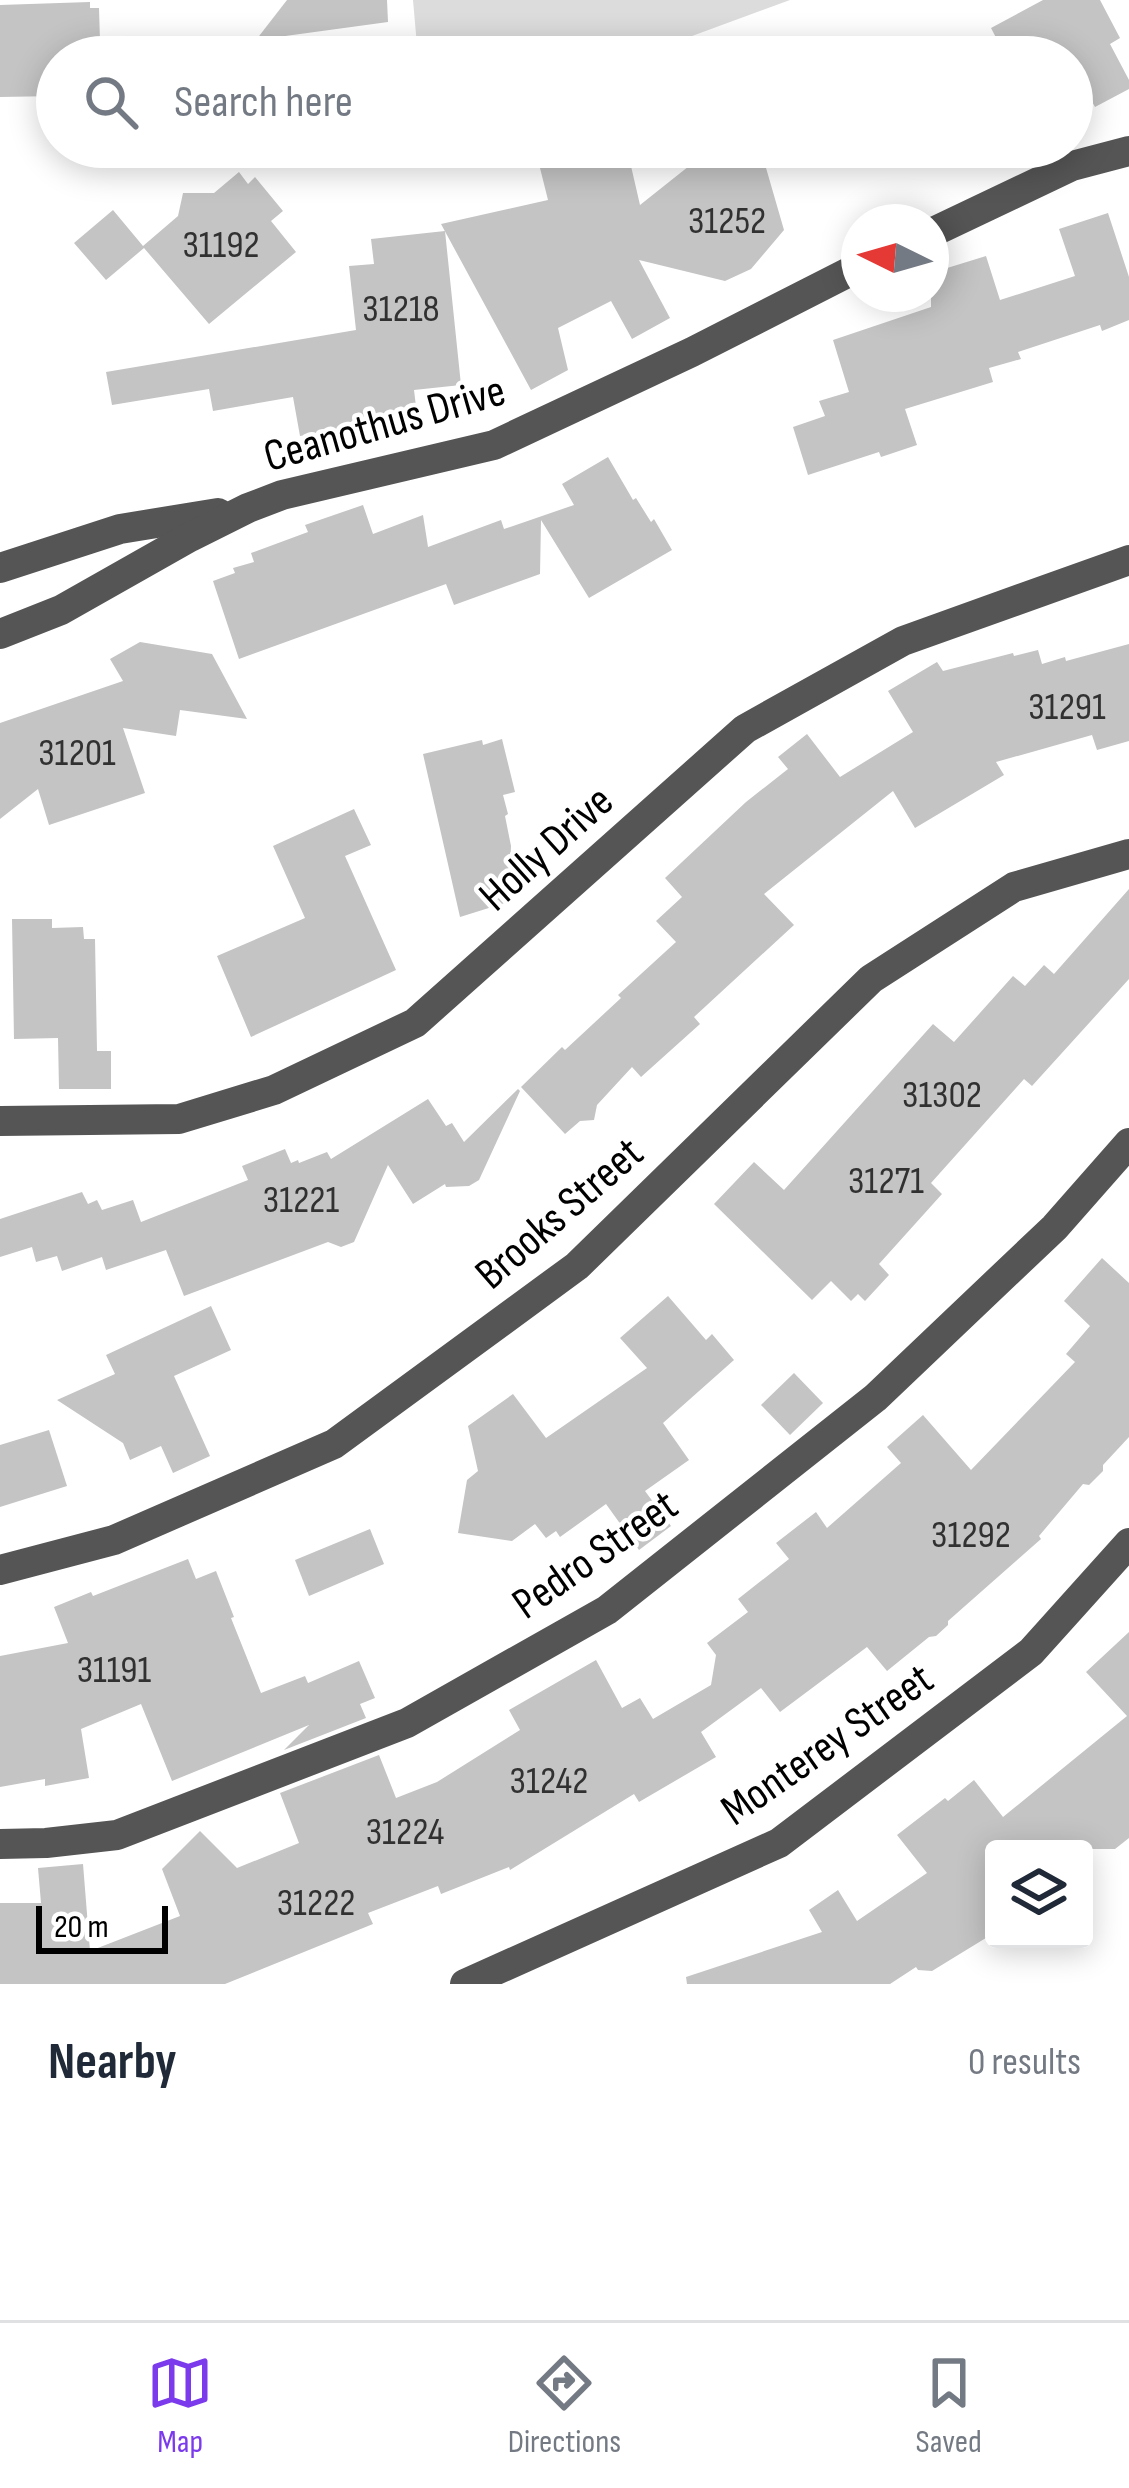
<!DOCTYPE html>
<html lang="en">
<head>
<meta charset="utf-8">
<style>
  body { margin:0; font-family:"Sofia Sans Condensed",sans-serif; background:#f2f2f3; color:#1f2937 }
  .controls { position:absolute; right:36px; bottom:36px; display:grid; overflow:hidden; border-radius:12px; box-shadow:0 6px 30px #0003 }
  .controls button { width:108px; height:108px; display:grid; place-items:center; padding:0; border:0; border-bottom:3px solid #e0e1e3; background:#fff; color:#1f2937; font:60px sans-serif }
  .compass { position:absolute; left:841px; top:204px; width:108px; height:108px; border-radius:50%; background:#fff; box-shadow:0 6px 30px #0003; rotate:275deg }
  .scale { position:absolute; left:36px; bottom:30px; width:132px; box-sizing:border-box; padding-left:12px; border:6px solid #000; border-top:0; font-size:33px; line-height:42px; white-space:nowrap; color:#000; -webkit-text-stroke:9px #fff; paint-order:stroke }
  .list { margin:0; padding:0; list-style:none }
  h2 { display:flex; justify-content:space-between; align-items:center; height:156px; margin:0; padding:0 48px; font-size:51px }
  h2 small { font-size:39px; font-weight:400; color:#747a83 }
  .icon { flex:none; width:66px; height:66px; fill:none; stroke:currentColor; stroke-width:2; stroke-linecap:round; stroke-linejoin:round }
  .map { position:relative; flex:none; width:1129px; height:1984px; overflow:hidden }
  .search { position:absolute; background:#fff; box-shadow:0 6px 30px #0003; left:36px; right:36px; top:36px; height:132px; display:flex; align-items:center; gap:30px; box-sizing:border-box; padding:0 42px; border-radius:66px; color:#747a83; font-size:45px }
  .sheet { height:336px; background:#fff }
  nav { display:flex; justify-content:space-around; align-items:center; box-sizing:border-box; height:168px; border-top:3px solid #e0e1e3; background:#fff; font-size:33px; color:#747a83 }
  nav a { display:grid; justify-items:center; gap:6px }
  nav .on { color:#7c3aed }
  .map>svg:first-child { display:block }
  .green { fill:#dcdcdc }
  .building { fill:#c4c4c4 }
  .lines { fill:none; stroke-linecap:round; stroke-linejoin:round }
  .minor { stroke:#555; stroke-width:30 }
  .labels { text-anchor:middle; stroke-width:9; stroke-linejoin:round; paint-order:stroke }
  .number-label { font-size:39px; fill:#313131 }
  .street-label { font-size:45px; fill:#000; stroke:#fff }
</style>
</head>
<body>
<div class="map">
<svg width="1129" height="1984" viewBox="0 0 1129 1984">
  <rect width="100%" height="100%" fill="#fff"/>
  <!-- green -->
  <path class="green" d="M 413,0 L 790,0 L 635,57 L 418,57 Z"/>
  <!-- building -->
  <g class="building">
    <path d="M 287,0 L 387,0 L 388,22 L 256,40 Z"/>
    <path d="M 1043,0 L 1100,0 L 1120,38 L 1110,44 L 1129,80 L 1129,89 L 1095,107 L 1072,65 L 1072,57 L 1006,57 L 991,28 Z"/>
    <path d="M 90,2 L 90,8 L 99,8 L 100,41 L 95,41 L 95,57 L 57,57 L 57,96 L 0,97 L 0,5 Z"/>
    <path d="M 713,147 L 760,147 L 784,230 L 751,269 L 725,281 L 639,260 L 670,318 L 632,339 L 611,301 L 558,328 L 568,370 L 531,390 L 441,224 L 548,200 L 540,168 L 580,158 L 582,164 L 628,153 L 640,205 Z"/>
    <path d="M 239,172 L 248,184 L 255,177 L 283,211 L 271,221 L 296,252 L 209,324 L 144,248 L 106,280 L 74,243 L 113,210 L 143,246 L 178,216 L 183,193 L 214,193 Z"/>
    <path d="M 1108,213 L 1129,277 L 1129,320 L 1102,331 L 1100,325 L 1018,352 L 1021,359 L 989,368 L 993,382 L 905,409 L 917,445 L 881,457 L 879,452 L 808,475 L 793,427 L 825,416 L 819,401 L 849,392 L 833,340 L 931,307 L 931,273 L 986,256 L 1000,300 L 1075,276 L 1059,229 Z"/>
    <path d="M 445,231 L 461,385 L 414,390 L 418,423 L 368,429 L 367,425 L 300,436 L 293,397 L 213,411 L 209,389 L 112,405 L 106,372 L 356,330 L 349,266 L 374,264 L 371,239 Z"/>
    <path d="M 608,457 L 633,500 L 636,498 L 651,522 L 654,519 L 672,550 L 589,598 L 541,520 L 540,574 L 454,605 L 446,584 L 239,659 L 213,581 L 235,573 L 233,568 L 254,562 L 251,553 L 308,532 L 305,525 L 363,505 L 373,534 L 423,515 L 428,547 L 501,520 L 504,529 L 574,505 L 562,484 Z"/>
    <path d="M 140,642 L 212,654 L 247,719 L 180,710 L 176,736 L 123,728 L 145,793 L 49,825 L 38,789 L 0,819 L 0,723 L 123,681 L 110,659 Z"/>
    <path d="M 1129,644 L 1129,741 L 1097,750 L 1092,735 L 996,762 L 1004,775 L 915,828 L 893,791 L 764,894 L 794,925 L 694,1017 L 700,1024 L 641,1077 L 632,1067 L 597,1105 L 594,1120 L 580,1121 L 565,1134 L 521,1087 L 562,1047 L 565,1050 L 621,998 L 618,995 L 676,942 L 656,921 L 682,897 L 665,878 L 746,802 L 788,769 L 778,757 L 807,734 L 840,777 L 913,732 L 888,691 L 937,662 L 943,671 L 1013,653 L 1014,656 L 1038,650 L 1042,664 L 1065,657 L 1066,661 Z"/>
    <path d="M 502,739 L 515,792 L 503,795 L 508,814 L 505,816 L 511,846 L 508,902 L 460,917 L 423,754 L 482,740 L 483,745 Z"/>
    <path d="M 354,809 L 371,845 L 345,856 L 396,970 L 251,1037 L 217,956 L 305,918 L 273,846 Z"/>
    <path d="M 1129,889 L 1129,979 L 1032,1086 L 1024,1079 L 931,1183 L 942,1194 L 879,1264 L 889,1275 L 865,1301 L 858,1294 L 851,1301 L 831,1281 L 812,1300 L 714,1204 L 754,1162 L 784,1190 L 933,1024 L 954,1042 L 1013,976 L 1025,986 L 1044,965 L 1054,974 Z"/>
    <path d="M 12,919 L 52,919 L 52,928 L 83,927 L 84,939 L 95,939 L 97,1051 L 111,1051 L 111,1089 L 59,1089 L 58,1038 L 14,1039 Z"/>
    <path d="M 518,1089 L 520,1091 L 479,1180 L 469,1186 L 446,1187 L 445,1184 L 413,1204 L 388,1165 L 354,1242 L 341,1247 L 328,1242 L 184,1296 L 166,1250 L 106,1270 L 102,1257 L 62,1271 L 57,1256 L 36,1262 L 32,1247 L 0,1257 L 0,1219 L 82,1192 L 88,1204 L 97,1200 L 102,1210 L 133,1200 L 141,1222 L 248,1180 L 242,1166 L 285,1149 L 291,1163 L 298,1160 L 299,1163 L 327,1152 L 331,1159 L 428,1099 L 446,1126 L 452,1123 L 464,1142 Z"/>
    <path d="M 1102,1258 L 1129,1283 L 1129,1437 L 1103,1465 L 1103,1471 L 1089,1485 L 1083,1484 L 1039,1536 L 1041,1539 L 948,1621 L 948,1625 L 936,1636 L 929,1637 L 887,1671 L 867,1647 L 780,1712 L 761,1688 L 701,1732 L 716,1757 L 639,1802 L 634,1794 L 510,1870 L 509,1867 L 441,1894 L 438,1886 L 368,1913 L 373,1924 L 225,1984 L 0,1984 L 0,1903 L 41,1903 L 38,1868 L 83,1864 L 90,1951 L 180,1916 L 162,1869 L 200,1831 L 237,1868 L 299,1843 L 280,1793 L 379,1755 L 396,1798 L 437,1782 L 520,1730 L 509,1710 L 596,1660 L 622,1708 L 640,1698 L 653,1719 L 711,1685 L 716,1655 L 707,1643 L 748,1612 L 738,1599 L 789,1559 L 776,1543 L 816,1512 L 827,1528 L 901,1463 L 887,1447 L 923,1415 L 971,1470 L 1075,1362 L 1066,1354 L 1090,1326 L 1064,1301 Z"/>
    <path d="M 668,1296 L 706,1340 L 712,1334 L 734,1360 L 663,1423 L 689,1460 L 645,1491 L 671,1526 L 639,1550 L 606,1504 L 560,1537 L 556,1531 L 546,1538 L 535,1524 L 512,1541 L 458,1533 L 467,1480 L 478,1471 L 468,1426 L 513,1394 L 546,1438 L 647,1368 L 620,1338 Z"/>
    <path d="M 211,1306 L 231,1350 L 174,1376 L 210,1456 L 173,1473 L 161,1446 L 130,1460 L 123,1443 L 57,1400 L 115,1374 L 106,1355 Z"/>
    <path d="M 794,1373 L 823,1403 L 790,1435 L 761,1405 Z"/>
    <path d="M 49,1430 L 67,1486 L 0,1507 L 0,1445 Z"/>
    <path d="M 370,1529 L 384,1564 L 309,1596 L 295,1560 Z"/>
    <path d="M 188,1559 L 196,1579 L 216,1571 L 234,1617 L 231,1618 L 261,1693 L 305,1676 L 308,1683 L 359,1661 L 375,1698 L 360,1704 L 366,1718 L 284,1750 L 309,1725 L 172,1781 L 141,1704 L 81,1729 L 89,1778 L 45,1786 L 45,1779 L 0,1787 L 0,1656 L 68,1643 L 54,1607 L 91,1592 L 93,1596 Z"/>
    <path d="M 1129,1632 L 1129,1838 L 1115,1849 L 994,1849 L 994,1933 L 932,1971 L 918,1970 L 916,1967 L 890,1984 L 687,1984 L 686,1977 L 822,1932 L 809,1910 L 838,1890 L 857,1921 L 927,1873 L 897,1835 L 945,1798 L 948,1801 L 974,1780 L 1003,1817 L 1127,1716 L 1086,1672 Z"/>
  </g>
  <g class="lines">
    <!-- minor -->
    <g class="minor">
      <path d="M 931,233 L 1072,166 L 1129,151"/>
      <path d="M 0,568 L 120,529 L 218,513"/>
      <path d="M 0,634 L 61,610 L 190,537 L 248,508 L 282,495 L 494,445 L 692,352 L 859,267"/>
      <path d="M 0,1121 L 179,1119 L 274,1090 L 415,1023 L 745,729 L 903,641 L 1129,560"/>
      <path d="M 0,1570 L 114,1540 L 334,1444 L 577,1266 L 871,979 L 1014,887 L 1129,854"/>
      <path d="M 0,1844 L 46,1843 L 117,1835 L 407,1723 L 607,1610 L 875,1398 L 1055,1227 L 1129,1143"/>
      <path d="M 465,1984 L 779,1843 L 1031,1652 L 1129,1543"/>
    </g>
  </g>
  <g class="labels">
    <!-- number labels -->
    <g class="number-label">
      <text x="727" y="233">31252</text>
      <text x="221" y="257">31192</text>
      <text x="401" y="321">31218</text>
      <text x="1067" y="719">31291</text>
      <text x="77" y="765">31201</text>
      <text x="942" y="1107">31302</text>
      <text x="886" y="1193">31271</text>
      <text x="301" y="1212">31221</text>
      <text x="971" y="1547">31292</text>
      <text x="114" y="1682">31191</text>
      <text x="549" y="1793">31242</text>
      <text x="405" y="1844">31224</text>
      <text x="316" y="1915">31222</text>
    </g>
    <!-- street labels -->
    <g class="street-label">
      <text transform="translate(384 422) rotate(-16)" y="16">Ceanothus Drive</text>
      <text transform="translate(545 847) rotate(-42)" y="16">Holly Drive</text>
      <text transform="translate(558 1212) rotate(-41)" y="16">Brooks Street</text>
      <text transform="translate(594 1553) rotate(-35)" y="16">Pedro Street</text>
      <text transform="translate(826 1743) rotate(-35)" y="16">Monterey Street</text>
    </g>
  </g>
</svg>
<div class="controls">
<button><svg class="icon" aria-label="layers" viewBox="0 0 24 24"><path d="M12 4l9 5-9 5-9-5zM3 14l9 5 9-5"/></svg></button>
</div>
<svg class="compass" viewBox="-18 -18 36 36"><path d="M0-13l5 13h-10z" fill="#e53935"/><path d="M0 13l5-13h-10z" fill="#747a83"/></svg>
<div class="scale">20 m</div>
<div class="search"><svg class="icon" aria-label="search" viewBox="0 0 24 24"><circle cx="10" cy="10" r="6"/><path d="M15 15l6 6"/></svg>Search here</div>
</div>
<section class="sheet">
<h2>Nearby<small>0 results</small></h2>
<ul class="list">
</ul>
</section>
<nav>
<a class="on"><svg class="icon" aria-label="map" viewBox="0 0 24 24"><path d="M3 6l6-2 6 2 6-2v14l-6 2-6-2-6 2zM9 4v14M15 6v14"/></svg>Map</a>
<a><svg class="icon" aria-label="directions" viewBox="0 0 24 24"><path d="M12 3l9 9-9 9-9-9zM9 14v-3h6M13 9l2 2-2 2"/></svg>Directions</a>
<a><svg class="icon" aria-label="saved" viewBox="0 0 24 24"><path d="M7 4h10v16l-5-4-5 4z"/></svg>Saved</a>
</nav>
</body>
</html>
